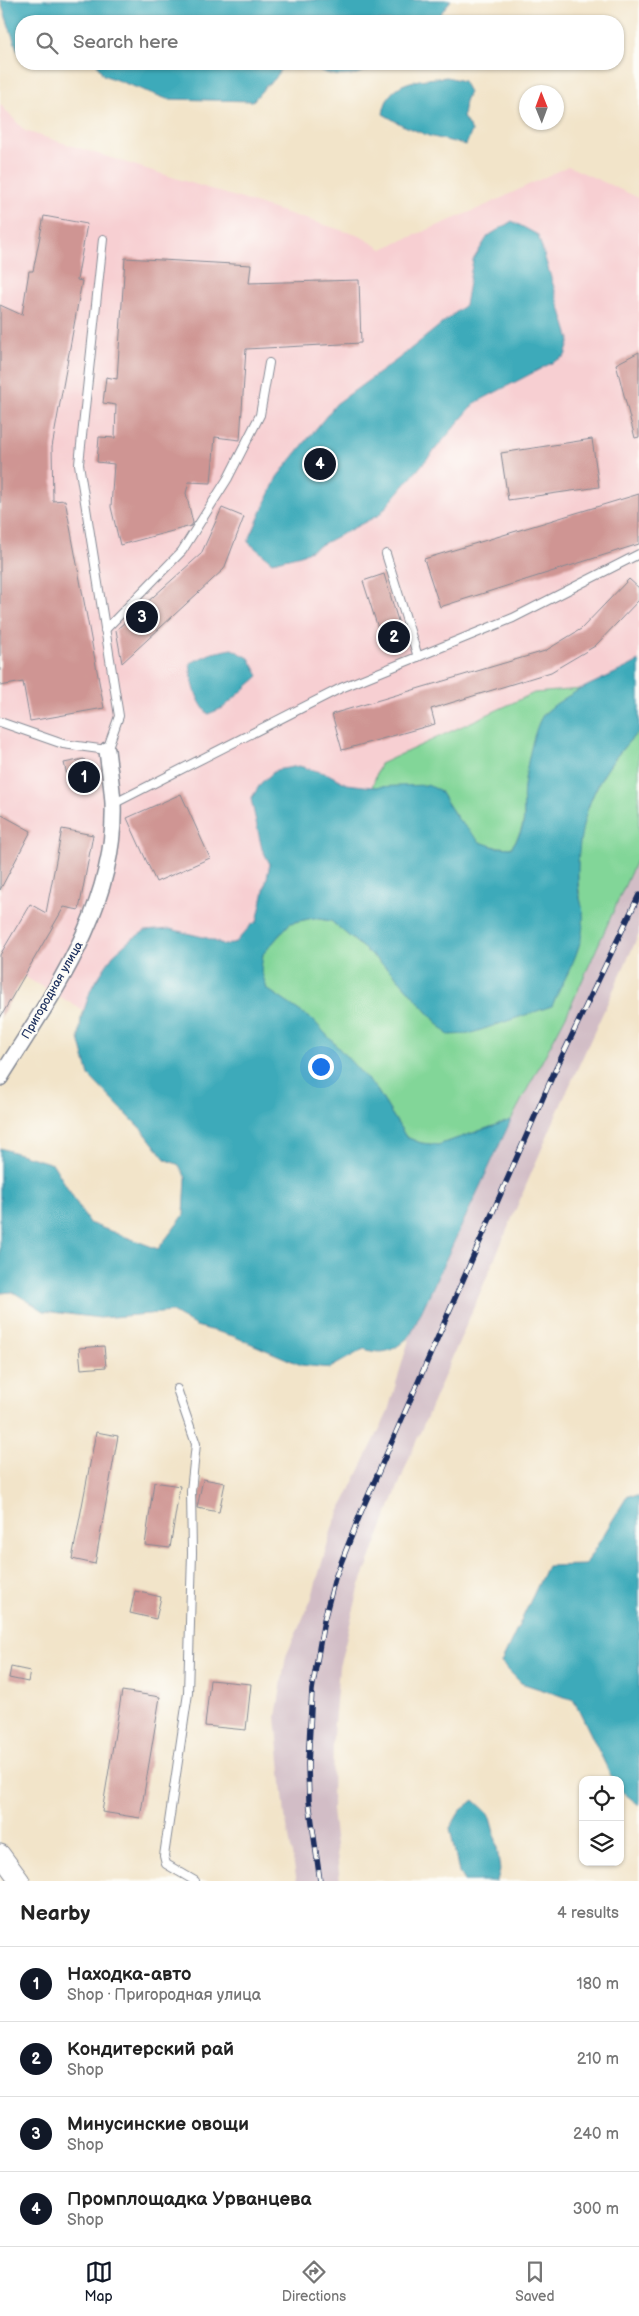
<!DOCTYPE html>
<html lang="en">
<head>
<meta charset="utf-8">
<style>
  body { margin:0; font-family:"Balsamiq Sans",sans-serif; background:#f6f6f6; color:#222 }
  .controls { position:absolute; right:15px; bottom:15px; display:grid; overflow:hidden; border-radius:10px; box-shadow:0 1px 4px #0004 }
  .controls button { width:45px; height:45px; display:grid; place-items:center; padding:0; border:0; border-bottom:1px solid #e0e0e0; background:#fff; color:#222; font:25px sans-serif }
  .compass { position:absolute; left:519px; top:85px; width:45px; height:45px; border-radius:50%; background:#fff; box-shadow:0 1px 4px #0004; rotate:359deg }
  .you { position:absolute; left:320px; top:1066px; width:18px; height:18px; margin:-12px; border:4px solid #fff; border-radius:50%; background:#1a73e8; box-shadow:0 0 0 8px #1a73e833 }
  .badge { display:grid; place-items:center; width:32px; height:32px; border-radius:50%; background:#111827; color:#fff; font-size:16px; font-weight:700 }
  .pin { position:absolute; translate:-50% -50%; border:2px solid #fff; box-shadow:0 1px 5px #0006 }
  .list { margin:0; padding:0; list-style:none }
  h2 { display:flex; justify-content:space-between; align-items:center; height:65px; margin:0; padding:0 20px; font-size:21px }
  h2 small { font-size:16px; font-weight:400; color:#767676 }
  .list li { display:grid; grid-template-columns:32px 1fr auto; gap:15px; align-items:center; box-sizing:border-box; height:75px; padding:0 20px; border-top:1px solid #e0e0e0 }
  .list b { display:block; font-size:19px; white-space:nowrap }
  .list p { margin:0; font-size:16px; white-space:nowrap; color:#767676 }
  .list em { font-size:16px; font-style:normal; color:#767676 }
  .icon { flex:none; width:28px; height:28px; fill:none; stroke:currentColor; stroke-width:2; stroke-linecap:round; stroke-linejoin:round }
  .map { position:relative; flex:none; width:639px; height:1881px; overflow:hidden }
  .search { position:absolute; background:#fff; box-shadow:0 1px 4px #0004; left:15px; right:15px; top:15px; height:55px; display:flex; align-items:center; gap:12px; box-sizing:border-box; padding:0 18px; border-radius:20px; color:#767676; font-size:19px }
  .sheet { height:365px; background:#fff }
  nav { display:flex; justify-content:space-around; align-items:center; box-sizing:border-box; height:70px; border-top:1px solid #e0e0e0; background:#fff; font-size:14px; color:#767676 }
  nav a { display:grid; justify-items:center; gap:2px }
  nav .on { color:#111827 }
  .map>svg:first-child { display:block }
  .built { fill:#f7cfd2 }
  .industrial { fill:#d2bdc6 }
  .green { fill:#82d698; stroke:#4e827b }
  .water { fill:#3caaba; stroke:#2c6c8c }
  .building { fill:#cf9593 }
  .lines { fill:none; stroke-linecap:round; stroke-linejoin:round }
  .service-casing { stroke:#868a94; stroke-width:10 }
  .minor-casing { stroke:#868a94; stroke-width:18 }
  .tertiary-casing { stroke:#868a94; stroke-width:21 }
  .service { stroke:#fff; stroke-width:8 }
  .minor { stroke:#fff; stroke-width:15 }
  .tertiary { stroke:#fff; stroke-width:19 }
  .rail-casing { stroke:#1b2f5e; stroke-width:5.5 }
  .rail { stroke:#fdfcf7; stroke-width:4; stroke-dasharray:11; stroke-linecap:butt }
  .labels { text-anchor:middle; stroke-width:4.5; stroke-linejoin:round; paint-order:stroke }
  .street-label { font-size:12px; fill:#1b2f5e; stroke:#fdfcf7 }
</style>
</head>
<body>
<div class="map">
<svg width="639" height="1881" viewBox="0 0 639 1881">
  <rect width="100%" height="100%" fill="#fdfcf7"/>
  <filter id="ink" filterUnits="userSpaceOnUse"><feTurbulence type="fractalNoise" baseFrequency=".02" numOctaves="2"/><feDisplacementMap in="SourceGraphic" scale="10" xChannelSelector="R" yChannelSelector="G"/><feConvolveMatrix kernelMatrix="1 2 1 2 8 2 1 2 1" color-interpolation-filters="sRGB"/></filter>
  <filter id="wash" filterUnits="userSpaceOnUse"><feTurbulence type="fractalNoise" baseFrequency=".0096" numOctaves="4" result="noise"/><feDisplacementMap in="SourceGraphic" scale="20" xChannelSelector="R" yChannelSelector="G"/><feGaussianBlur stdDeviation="1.12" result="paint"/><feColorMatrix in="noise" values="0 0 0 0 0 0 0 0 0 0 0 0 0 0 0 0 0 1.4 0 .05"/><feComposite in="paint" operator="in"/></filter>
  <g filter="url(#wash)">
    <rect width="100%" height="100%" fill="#f2e4c9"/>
    <!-- built -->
    <path class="built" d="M 0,104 L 25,131 L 360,236 L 382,249 L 489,204 L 568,166 L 639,198 L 639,679 L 363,839 L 242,967 L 110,1025 L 0,963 Z"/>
    <!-- industrial -->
    <path class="industrial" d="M 639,854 L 639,934 L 558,1111 L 410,1456 L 360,1585 L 339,1667 L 333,1736 L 332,1810 L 340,1881 L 297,1881 L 285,1816 L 276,1717 L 286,1656 L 311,1600 L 333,1525 L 387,1414 L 410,1336 L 511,1120 L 569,1010 Z"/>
    <!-- green -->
    <g class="green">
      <path d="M 581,689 L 543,714 C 538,736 526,767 524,789 C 522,819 529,821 511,848 C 501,847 489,847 480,842 C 466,834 448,804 439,790 L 372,787 L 380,764 L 534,693 Z"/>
      <path d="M 639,731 L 639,854 L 569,1010 L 511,1120 L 438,1145 L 421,1143 L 406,1137 L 377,1090 L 312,1020 L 267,989 L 260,970 L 263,954 L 290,923 L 313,918 L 331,921 L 394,974 L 448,1035 L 583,913 C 567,840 587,783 639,731 Z"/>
    </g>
    <!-- water -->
    <g class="water">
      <path d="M 0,0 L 451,0 L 435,21 L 21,21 L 21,52 L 18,52 Z"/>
      <path d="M 97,64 L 284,64 L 275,79 L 265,87 L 253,101 L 167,99 L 103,75 Z"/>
      <path d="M 308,64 L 381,64 C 354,78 334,81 308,64 Z"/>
      <path d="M 447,77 L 463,81 L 469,92 L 465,101 L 463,117 L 472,131 L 466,145 L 429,136 L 402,125 L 383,114 C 388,79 418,80 447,77 Z"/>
      <path d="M 512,221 L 538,235 L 570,340 L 565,356 L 475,403 L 379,515 L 301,555 L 272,562 L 248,542 L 277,477 L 336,404 L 398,359 L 465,305 L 473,260 L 488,236 Z"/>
      <path d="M 232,649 L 249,658 L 259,676 L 223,708 L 208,714 C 195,699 192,682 190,663 L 212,653 Z"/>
      <path d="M 639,661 L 639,731 C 593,777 576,821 578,886 C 578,895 582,903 583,912 C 584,922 582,937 579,946 C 573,966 560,987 552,1006 L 469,1034 L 448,1035 L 394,974 L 331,921 L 313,918 L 290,923 L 263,954 L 261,970 L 267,989 L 313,1020 L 377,1090 L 406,1137 L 421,1143 L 438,1145 L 511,1120 L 410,1336 C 394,1350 386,1356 364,1349 L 330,1368 L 301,1365 L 233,1336 L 196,1326 L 172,1312 L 100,1318 L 44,1311 L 13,1292 L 0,1293 L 0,1148 L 53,1164 L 89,1223 L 158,1249 L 184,1215 L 186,1178 L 179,1165 L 165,1159 L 144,1132 L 89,1076 L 79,1038 L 81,1019 L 91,989 L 113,955 L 130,940 L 145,931 L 170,929 L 207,938 L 224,945 L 236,942 L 252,924 L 257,922 L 270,864 L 262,849 L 251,799 L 261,783 L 276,770 L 299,766 L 328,774 L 347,784 L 372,787 L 427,785 L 439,790 L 457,818 L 480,842 L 495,847 L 511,848 C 531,820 521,816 524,786 C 526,771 534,723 545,713 C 569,690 609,678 639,661 Z"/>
      <path d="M 628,1495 L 639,1496 L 639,1805 L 620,1790 L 620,1780 L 613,1780 L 574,1700 L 521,1683 L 501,1663 L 547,1566 L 585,1565 Z"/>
      <path d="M 474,1800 L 489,1814 L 496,1840 L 500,1870 L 497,1881 L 464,1881 L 459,1873 L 450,1828 L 460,1811 Z"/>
    </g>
    <g id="blocks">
      <!-- building -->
      <g class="building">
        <path d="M 44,216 L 87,224 L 77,280 L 82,281 L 52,447 L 53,501 L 65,500 L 104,708 L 30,721 L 23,682 L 0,686 L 0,305 L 22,315 L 29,271 L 33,271 Z"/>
        <path d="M 125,258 L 251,265 L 249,283 L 359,280 L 361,343 L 246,349 L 240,440 L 215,437 L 211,483 L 189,482 L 186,493 L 193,523 L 191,526 L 120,545 L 111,507 L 114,464 L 97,462 L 99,437 L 115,438 L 116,405 L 103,403 L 106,377 L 117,379 Z"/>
        <path d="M 639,352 L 639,437 L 635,438 L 616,364 Z"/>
        <path d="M 592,439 L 599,487 L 508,500 L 501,453 Z"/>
        <path d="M 639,494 L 639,544 L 440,607 L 424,559 Z"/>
        <path d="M 222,508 L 244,517 L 224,569 L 122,663 L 116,630 L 201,554 Z"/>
        <path d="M 384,574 L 404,641 L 384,647 L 363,581 Z"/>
        <path d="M 629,579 L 639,588 L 639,600 L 595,646 L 551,672 L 431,709 L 435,724 L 342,750 L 332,714 L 545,651 L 581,629 Z"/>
        <path d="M 84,759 L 90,783 L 70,787 L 64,763 Z"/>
        <path d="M 181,794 L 210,858 L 156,882 L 127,818 Z"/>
        <path d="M 0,814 L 31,831 L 0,890 Z"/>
        <path d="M 62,829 L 93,835 L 79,910 L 64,907 L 0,1018 L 0,955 L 30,904 L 46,913 Z"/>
        <path d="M 104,1346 L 106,1367 L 81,1369 L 79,1348 Z"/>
        <path d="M 96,1432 L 118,1436 L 95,1564 L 72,1559 Z"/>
        <path d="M 203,1479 L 225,1483 L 219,1512 L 197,1508 Z"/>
        <path d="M 154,1482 L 180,1486 L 170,1548 L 145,1545 Z"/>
        <path d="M 135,1591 L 161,1597 L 156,1619 L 130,1613 Z"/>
        <path d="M 11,1667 L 30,1671 L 28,1682 L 9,1678 Z"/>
        <path d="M 210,1680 L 251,1684 L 246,1730 L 205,1726 Z"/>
        <path d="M 122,1691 L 160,1697 L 140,1818 L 102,1812 Z"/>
      </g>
    </g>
  </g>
  <g filter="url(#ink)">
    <use href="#blocks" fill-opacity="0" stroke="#868a94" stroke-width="1"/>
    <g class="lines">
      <defs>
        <g id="service">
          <path d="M 386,554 L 418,657"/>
          <path d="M 105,630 L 182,551 L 228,478 L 260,415 L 269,363"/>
          <path d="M 0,722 L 63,744 L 107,750 L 119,716 L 79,464 L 103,239"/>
          <path d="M 113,804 L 341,688 L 513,618 L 639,554"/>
          <path d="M 177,1389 L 196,1444 L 191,1491 L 192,1553 L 188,1693 L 164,1856 L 166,1864 L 195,1881"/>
        </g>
        <path id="minor" d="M 0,1078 C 52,995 117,906 113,803 C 112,786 109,768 107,750"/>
        <path id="tertiary" d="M 0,1854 L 20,1881"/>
      </defs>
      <!-- service casing -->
      <use href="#service" class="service-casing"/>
      <!-- minor casing -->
      <use href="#minor" class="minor-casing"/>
      <!-- tertiary casing -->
      <use href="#tertiary" class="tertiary-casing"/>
      <!-- service -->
      <use href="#service" class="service"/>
      <!-- minor -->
      <use href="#minor" class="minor"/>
      <!-- tertiary -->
      <use href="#tertiary" class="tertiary"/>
      <defs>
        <path id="rail" d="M 320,1881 L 309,1801 L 308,1764 L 312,1690 L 324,1620 L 335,1578 L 361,1512 L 553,1075 L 639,895"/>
      </defs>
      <!-- rail casing -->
      <use href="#rail" class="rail-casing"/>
      <!-- rail -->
      <use href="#rail" class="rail"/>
    </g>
  </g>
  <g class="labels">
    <!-- street labels -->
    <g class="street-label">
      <text transform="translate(52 990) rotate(-60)" y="4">Пригородная улица</text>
    </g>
  </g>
</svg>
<div class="controls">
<button><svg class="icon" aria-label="locate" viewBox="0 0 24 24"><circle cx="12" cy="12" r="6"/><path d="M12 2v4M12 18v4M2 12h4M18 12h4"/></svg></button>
<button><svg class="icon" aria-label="layers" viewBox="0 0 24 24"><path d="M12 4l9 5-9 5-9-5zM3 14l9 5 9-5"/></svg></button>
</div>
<svg class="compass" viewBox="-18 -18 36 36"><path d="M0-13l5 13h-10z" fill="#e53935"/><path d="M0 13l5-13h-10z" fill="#767676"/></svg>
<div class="you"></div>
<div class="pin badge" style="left:84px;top:777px">1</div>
<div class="pin badge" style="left:394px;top:637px">2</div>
<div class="pin badge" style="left:142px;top:617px">3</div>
<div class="pin badge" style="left:320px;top:464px">4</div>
<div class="search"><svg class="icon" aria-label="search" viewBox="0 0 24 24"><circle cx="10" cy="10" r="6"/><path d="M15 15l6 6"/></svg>Search here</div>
</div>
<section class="sheet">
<h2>Nearby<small>4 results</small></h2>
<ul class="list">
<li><span class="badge">1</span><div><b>Находка-авто</b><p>Shop · Пригородная улица</p></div><em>180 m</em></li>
<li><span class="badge">2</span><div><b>Кондитерский рай</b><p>Shop</p></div><em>210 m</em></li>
<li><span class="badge">3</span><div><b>Минусинские овощи</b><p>Shop</p></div><em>240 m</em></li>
<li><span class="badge">4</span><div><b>Промплощадка Урванцева</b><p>Shop</p></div><em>300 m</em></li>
</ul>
</section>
<nav>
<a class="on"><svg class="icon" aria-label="map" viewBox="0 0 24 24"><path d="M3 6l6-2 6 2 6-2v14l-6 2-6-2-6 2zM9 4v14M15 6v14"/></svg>Map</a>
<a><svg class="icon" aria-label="directions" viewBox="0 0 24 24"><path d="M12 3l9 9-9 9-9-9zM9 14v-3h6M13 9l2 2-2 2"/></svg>Directions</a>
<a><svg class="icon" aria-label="saved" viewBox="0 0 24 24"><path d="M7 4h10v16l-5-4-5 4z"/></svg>Saved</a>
</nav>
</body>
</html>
